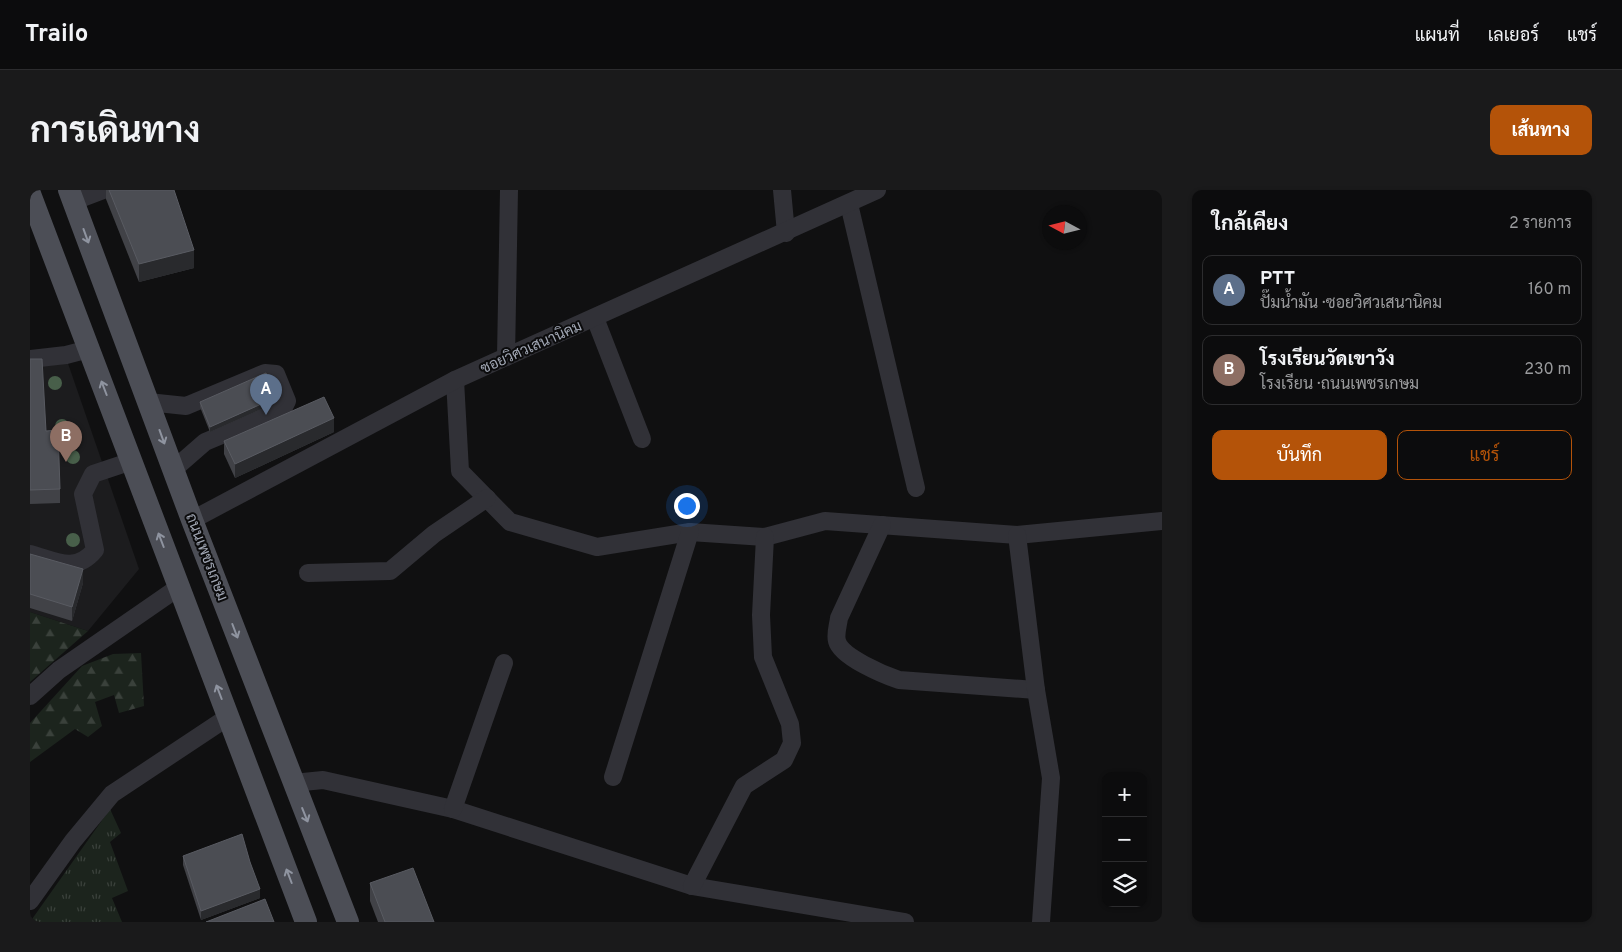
<!DOCTYPE html>
<html lang="th">
<head>
<meta charset="utf-8">
<style>
  body { margin:0; font-family:Overpass,Sarabun,sans-serif; background:#1a1a1b; color:#f1f3f6 }
  .controls { position:absolute; right:15px; bottom:15px; display:grid; overflow:hidden; border-radius:10px; box-shadow:0 1px 4px #0004 }
  .controls button { width:45px; height:45px; display:grid; place-items:center; padding:0; border:0; border-bottom:1px solid #2c2c2e; background:#0c0c0d; color:#f1f3f6; font:25px sans-serif }
  .compass { position:absolute; left:1012px; top:15px; width:45px; height:45px; border-radius:50%; background:#0c0c0d; box-shadow:0 1px 4px #0004; rotate:277deg }
  .you { position:absolute; left:656px; top:315px; width:18px; height:18px; margin:-12px; border:4px solid #fff; border-radius:50%; background:#1a73e8; box-shadow:0 0 0 8px #1a73e833 }
  .badge { display:grid; place-items:center; width:32px; height:32px; border-radius:50%; background:#b45309; color:#fff; font-size:16px; font-weight:700 }
  .pin { position:absolute; translate:-50% -41px; filter:drop-shadow(0 1px 2px #0008) }
  .pin::after { content:''; position:absolute; top:26px; width:18px; height:15px; background:inherit; clip-path:polygon(0 0,100% 0,50% 100%) }
  .list { margin:0; padding:0; list-style:none }
  h2 { display:flex; justify-content:space-between; align-items:center; height:65px; margin:0; padding:0 20px; font-size:21px }
  h2 small { font-size:16px; font-weight:400; color:#9a9b9d }
  .list li { display:grid; grid-template-columns:32px 1fr auto; gap:15px; align-items:center; box-sizing:border-box; height:70px; margin:0 10px 10px; padding:0 10px; border:1px solid #2c2c2e; border-radius:10px }
  .list b { display:block; font-size:19px; white-space:nowrap }
  .list p { margin:0; font-size:16px; white-space:nowrap; color:#9a9b9d }
  .list em { font-size:16px; font-style:normal; color:#9a9b9d }
  .actions { display:flex; gap:10px; padding:15px 20px }
  .actions a { flex:1; padding:11px 0; border:1px solid #b45309; border-radius:10px; text-align:center; font-size:18px; color:#b45309 }
  .actions .main { background:#b45309; color:#fff }
  .icon { flex:none; width:28px; height:28px; fill:none; stroke:currentColor; stroke-width:2; stroke-linecap:round; stroke-linejoin:round }
  .map { position:relative; flex:none; width:1132px; height:732px; overflow:hidden; border-radius:10px }
  header { display:flex; align-items:center; gap:30px; box-sizing:border-box; height:70px; padding:0 25px; background:#0c0c0d; border-bottom:1px solid #2c2c2e }
  header strong { font-size:24px }
  nav { display:flex; gap:28px; margin-inline-start:auto; font-size:18px }
  .intro { display:flex; align-items:center; justify-content:space-between; box-sizing:border-box; height:120px; padding:0 30px }
  h1 { margin:0; font-size:35px }
  .button { padding:12px 22px; border-radius:10px; background:#b45309; color:#fff; font-size:18px; font-weight:700 }
  main { display:flex; gap:30px; padding:0 30px }
  aside { flex:1; background:#0c0c0d; border-radius:10px; box-shadow:0 1px 4px #0004 }
  .map>svg:first-child { display:block }
  .built { fill:#1c1c1e }
  .grass { fill:url(#grass-tufts) }
  .forest { fill:url(#forest-firs) }
  .lines { fill:none; stroke-linecap:round; stroke-linejoin:round }
  .minor { stroke:#313137; stroke-width:18 }
  .major { stroke:#4c4e56; stroke-width:22 }
  .tree { fill:#485f4a }
  .wall { fill:#414247 }
  .shaded-wall { fill:#292a2d }
  .building { fill:#4b4d53; stroke:#595b62 }
  .oneway { stroke:#8f94a0 }
  .labels { text-anchor:middle; stroke-width:4; stroke-linejoin:round; paint-order:stroke }
  .street-label { font-size:15px; fill:#a0a6b3; stroke:#0b0b0c }
</style>
</head>
<body>
<header>
<strong>Trailo</strong>
<nav><a>แผนที่</a><a>เลเยอร์</a><a>แชร์</a></nav>
</header>
<div class="intro"><h1>การเดินทาง</h1><a class="button">เส้นทาง</a></div>
<main>
<div class="map">
<svg width="1132" height="732" viewBox="0 0 1132 732">
  <defs>
    <pattern id="grass-tufts" width="24" height="20" patternUnits="userSpaceOnUse" patternTransform="scale(1.25)"><rect width="24" height="20" fill="#1c241d"/><path d="M3 7l-1-3M5 7V3M7 7l1-3M15 17l-1-3M17 17v-4M19 17l1-3" fill="none" stroke="#3a413b"/></pattern>
    <pattern id="forest-firs" width="22" height="20" patternUnits="userSpaceOnUse" patternTransform="scale(1.25)"><rect width="22" height="20" fill="#1c241d"/><path d="M5 1l3.5 6h-7zM16 11l3.5 6h-7z" fill="#3a413b"/></pattern>
  </defs>
  <rect width="100%" height="100%" fill="#101011"/>
  <!-- built -->
  <path class="built" d="M 33,159 L 109,379 L 58,441 L 0,422 L 0,162 Z"/>
  <!-- grass -->
  <path class="grass" d="M 80,619 L 91,643 L 80,652 L 98,701 L 82,708 L 92,732 L 0,732 Z"/>
  <!-- forest -->
  <g class="forest">
    <path d="M 0,422 L 58,441 L 0,492 Z"/>
    <path d="M 111,463 L 114,516 L 89,523 L 84,505 L 65,512 L 72,536 L 58,547 L 45,539 L 0,572 L 0,533 L 52,476 L 83,464 Z"/>
  </g>
  <g class="lines">
    <!-- minor -->
    <g class="minor">
      <path d="M 752,0 L 756,43"/>
      <path d="M 44,11 L 73,0"/>
      <path d="M 819,14 L 886,298"/>
      <path d="M 565,128 L 612,249"/>
      <path d="M 476,167 L 479,0"/>
      <path d="M 0,169 L 36,165 L 59,159"/>
      <path d="M 425,190 L 430,281 L 480,332 L 567,357 L 660,342 L 735,347 L 795,331 L 987,345 L 1132,331"/>
      <path d="M 118,212 L 156,216 L 235,183 L 246,184 L 257,211 L 253,219 L 175,252 L 144,279"/>
      <path d="M 162,330 L 425,190 L 847,0"/>
      <path d="M 852,335 L 809,428 C 808,436 805,444 807,451 C 811,467 854,485 869,490 L 1006,500"/>
      <path d="M 987,345 L 1006,500 L 1021,588 L 1011,732"/>
      <path d="M 0,364 C 26,371 45,384 65,360 L 53,304 L 63,284 L 102,271"/>
      <path d="M 278,383 L 360,381 L 404,344 L 457,308"/>
      <path d="M 0,506 L 29,480 L 149,397"/>
      <path d="M 583,587 L 660,342"/>
      <path d="M 263,593 L 293,590 L 423,619 L 662,696 L 875,732"/>
      <path d="M 423,619 L 474,473"/>
      <path d="M 662,696 L 714,596 L 754,570 L 762,553 L 760,534 L 733,467 L 731,425 L 735,347"/>
      <path d="M 0,711 L 43,651 L 82,604 L 198,527"/>
    </g>
    <!-- major -->
    <g class="major">
      <path d="M 39,0 L 162,330 L 318,732"/>
      <path d="M 0,4 L 276,732"/>
    </g>
  </g>
  <!-- trees -->
  <g class="tree">
    <circle cx="25" cy="193" r="7"/>
    <circle cx="32" cy="236" r="7"/>
    <circle cx="43" cy="267" r="7"/>
    <circle cx="43" cy="350" r="7"/>
  </g>
  <!-- wall -->
  <g class="wall">
    <path d="M 76,0 L 144,0 L 164,78 L 109,92 L 76,9 Z"/>
    <path d="M 0,169 L 16,241 L 30,299 L 30,313 L 0,314 Z"/>
    <path d="M 170,212 L 247,212 L 180,242 L 170,217 Z"/>
    <path d="M 304,242 L 205,288 L 194,264 L 194,251 Z"/>
    <path d="M 0,364 L 53,393 L 42,431 L 0,418 Z"/>
    <path d="M 153,666 L 220,672 L 230,708 L 171,730 L 153,675 Z"/>
    <path d="M 340,693 L 404,732 L 348,732 L 340,711 Z"/>
  </g>
  <!-- shaded-wall -->
  <g class="shaded-wall">
    <path d="M 164,60 L 164,78 L 109,92 L 109,74 Z"/>
    <path d="M 247,207 L 247,212 L 180,242 L 180,237 Z"/>
    <path d="M 304,228 L 304,242 L 205,288 L 205,274 Z"/>
    <path d="M 53,379 L 53,393 L 42,431 L 42,417 Z"/>
    <path d="M 230,699 L 230,708 L 171,730 L 171,721 Z"/>
  </g>
  <!-- building -->
  <g class="building">
    <path d="M 79,0 L 144,0 L 164,60 L 109,74 Z"/>
    <path d="M 0,169 L 12,169 L 16,241 L 28,240 L 30,299 L 0,300 Z"/>
    <path d="M 236,183 L 247,207 L 180,237 L 170,212 Z"/>
    <path d="M 294,207 L 304,228 L 205,274 L 194,251 Z"/>
    <path d="M 0,364 L 53,379 L 42,417 L 0,404 Z"/>
    <path d="M 212,644 L 220,672 L 230,699 L 171,721 L 153,666 Z"/>
    <path d="M 383,678 L 404,732 L 355,732 L 340,693 Z"/>
    <path d="M 235,709 L 244,732 L 176,732 Z"/>
  </g>
  <!-- one-way arrows -->
  <defs><path id="oneway-shaft" d="M-6 0H5M1.5-3L5.5 0L1.5 3" fill="none" stroke-width="1.6" stroke-linecap="round" stroke-linejoin="round" transform="scale(1.25)"/></defs>
  <g class="oneway">
    <use href="#oneway-shaft" transform="translate(56 46) rotate(70)"/>
    <use href="#oneway-shaft" transform="translate(74 198) rotate(-111)"/>
    <use href="#oneway-shaft" transform="translate(132 247) rotate(70)"/>
    <use href="#oneway-shaft" transform="translate(131 350) rotate(-111)"/>
    <use href="#oneway-shaft" transform="translate(205 441) rotate(69)"/>
    <use href="#oneway-shaft" transform="translate(189 502) rotate(-111)"/>
    <use href="#oneway-shaft" transform="translate(275 625) rotate(68)"/>
    <use href="#oneway-shaft" transform="translate(259 686) rotate(-111)"/>
  </g>
  <g class="labels">
    <!-- street labels -->
    <g class="street-label">
      <text transform="translate(501 157) rotate(-24)" y="5">ซอยวิศวเสนานิคม</text>
      <text transform="translate(177 367) rotate(69)" y="5">ถนนเพชรเกษม</text>
    </g>
  </g>
</svg>
<div class="controls">
<button>+</button>
<button>−</button>
<button><svg class="icon" aria-label="layers" viewBox="0 0 24 24"><path d="M12 4l9 5-9 5-9-5zM3 14l9 5 9-5"/></svg></button>
</div>
<svg class="compass" viewBox="-18 -18 36 36"><path d="M0-13l5 13h-10z" fill="#e53935"/><path d="M0 13l5-13h-10z" fill="#9a9b9d"/></svg>
<div class="you"></div>
<div class="pin badge" style="left:236px;top:225px;background:#5c6f8a">A</div>
<div class="pin badge" style="left:36px;top:272px;background:#8d6e63">B</div>
</div>
<aside>
<h2>ใกล้เคียง<small>2 รายการ</small></h2>
<ul class="list">
<li><span class="badge" style="background:#5c6f8a">A</span><div><b>PTT</b><p>ปั๊มน้ำมัน · ซอยวิศวเสนานิคม</p></div><em>160 m</em></li>
<li><span class="badge" style="background:#8d6e63">B</span><div><b>โรงเรียนวัดเขาวัง</b><p>โรงเรียน · ถนนเพชรเกษม</p></div><em>230 m</em></li>
</ul>
<div class="actions"><a class="main">บันทึก</a><a>แชร์</a></div>
</aside>
</main>
</body>
</html>
